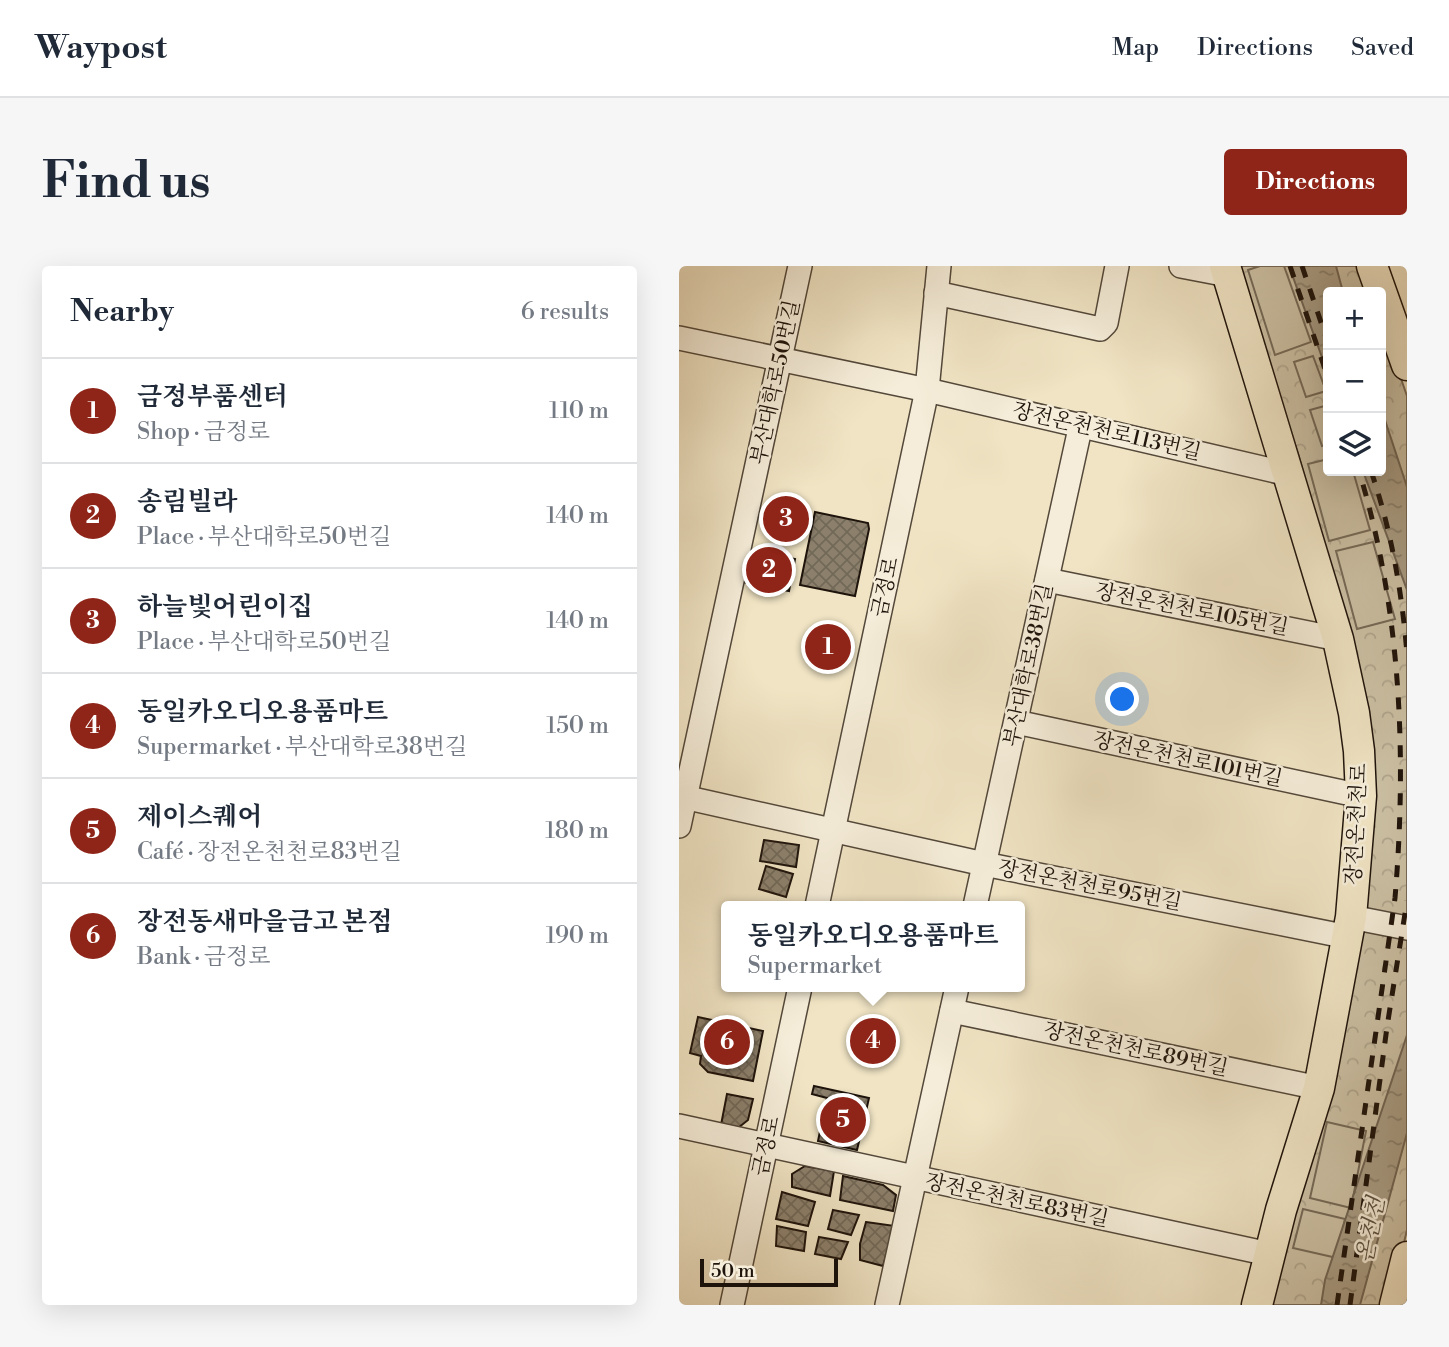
<!DOCTYPE html>
<html lang="en">
<head>
<meta charset="utf-8">
<style>
  body { margin:0; font-family:"Libre Bodoni","Noto Serif KR",serif; background:#f6f6f7; color:#1f2937 }
  .controls { position:absolute; right:21px; top:21px; display:grid; overflow:hidden; border-radius:7px; box-shadow:0 7px 28px #0002 }
  .controls button { width:63px; height:63px; display:grid; place-items:center; padding:0; border:0; border-bottom:2px solid #e0e1e3; background:#fff; color:#1f2937; font:35px sans-serif }
  .scale { position:absolute; left:21px; bottom:18px; width:138px; box-sizing:border-box; padding-left:7px; border:4px solid #1f140c; border-top:0; font-size:19px; line-height:24px; white-space:nowrap; color:#1f140c; -webkit-text-stroke:5px #f5edd9; paint-order:stroke }
  .you { position:absolute; left:444px; top:434px; width:24px; height:24px; margin:-18px; border:5px solid #fff; border-radius:50%; background:#1a73e8; box-shadow:0 0 0 10px #1a73e833 }
  .badge { display:grid; place-items:center; width:46px; height:46px; border-radius:50%; background:#8f2418; color:#fff; font-size:23px; font-weight:700 }
  .pin { position:absolute; translate:-50% -50%; border:4px solid #fff; box-shadow:0 2px 7px #0006 }
  .popup { position:absolute; left:42px; top:635px; width:304px; height:91px; box-sizing:border-box; display:grid; place-content:center; border-radius:7px; background:#fff; filter:drop-shadow(0 2px 5px #0005); font-size:23px; white-space:nowrap; color:#747a83 }
  .popup b { font-size:26px; color:#1f2937 }
  .popup::after { content:''; position:absolute; left:50%; top:100%; margin-left:-14px; border:14px solid transparent; border-top-color:#fff }
  .list { margin:0; padding:0; list-style:none }
  h2 { display:flex; justify-content:space-between; align-items:center; height:91px; margin:0; padding:0 28px; font-size:30px }
  h2 small { font-size:23px; font-weight:400; color:#747a83 }
  .list li { display:grid; grid-template-columns:46px 1fr auto; gap:21px; align-items:center; box-sizing:border-box; height:105px; padding:0 28px; border-top:2px solid #e0e1e3 }
  .list b { display:block; font-size:26px; white-space:nowrap }
  .list p { margin:0; font-size:23px; white-space:nowrap; color:#747a83 }
  .list em { font-size:23px; font-style:normal; color:#747a83 }
  .icon { flex:none; width:38px; height:38px; fill:none; stroke:currentColor; stroke-width:2; stroke-linecap:round; stroke-linejoin:round }
  .map { position:relative; flex:none; width:728px; height:1039px; overflow:hidden; border-radius:7px }
  header { display:flex; align-items:center; gap:42px; box-sizing:border-box; height:98px; padding:0 35px; background:#fff; border-bottom:2px solid #e0e1e3 }
  header strong { font-size:33px }
  nav { display:flex; gap:38px; margin-inline-start:auto; font-size:24px }
  .intro { display:flex; align-items:center; justify-content:space-between; box-sizing:border-box; height:168px; padding:0 42px }
  h1 { margin:0; font-size:49px }
  .button { padding:18px 32px; border-radius:7px; background:#8f2418; color:#fff; font-size:24px; font-weight:700 }
  main { display:flex; gap:42px; padding:0 42px }
  aside { flex:1; background:#fff; border-radius:7px; box-shadow:0 7px 28px #0002 }
  .map>svg:first-child { display:block }
  .forest { fill:url(#forest-crowns); stroke:#766a58; stroke-width:2 }
  .pitch { fill:#ccc1a5; stroke:#766a58; stroke-width:2 }
  .water { fill:url(#water-ripples); stroke:#726655; stroke-width:2 }
  .building { fill:url(#building-cross-hatch); stroke:#1f140c; stroke-width:2 }
  .lines { fill:none; stroke-linecap:round; stroke-linejoin:round }
  .minor-casing { stroke:#53483a; stroke-width:26 }
  .major-casing { stroke:#1f140c; stroke-width:33 }
  .minor { stroke:#f5edd9; stroke-width:23 }
  .major { stroke:#f0e4c4; stroke-width:30 }
  .rail { stroke:#1f140c; stroke-width:5; stroke-dasharray:12 12; stroke-linecap:butt }
  .labels { text-anchor:middle; stroke-width:5; stroke-linejoin:round; paint-order:stroke }
  .street-label { font-size:21px; fill:#1f140c; stroke:#f5edd9 }
  .water-label { font-size:23px; font-style:italic; fill:#5d5242; stroke:#f5edd9 }
</style>
</head>
<body>
<header>
<strong>Waypost</strong>
<nav><a>Map</a><a>Directions</a><a>Saved</a></nav>
</header>
<div class="intro"><h1>Find us</h1><a class="button">Directions</a></div>
<main>
<aside>
<h2>Nearby<small>6 results</small></h2>
<ul class="list">
<li><span class="badge">1</span><div><b>금정부품센터</b><p>Shop · 금정로</p></div><em>110 m</em></li>
<li><span class="badge">2</span><div><b>송림빌라</b><p>Place · 부산대학로50번길</p></div><em>140 m</em></li>
<li><span class="badge">3</span><div><b>하늘빛어린이집</b><p>Place · 부산대학로50번길</p></div><em>140 m</em></li>
<li><span class="badge">4</span><div><b>동일카오디오용품마트</b><p>Supermarket · 부산대학로38번길</p></div><em>150 m</em></li>
<li><span class="badge">5</span><div><b>제이스퀘어</b><p>Café · 장전온천천로83번길</p></div><em>180 m</em></li>
<li><span class="badge">6</span><div><b>장전동새마을금고 본점</b><p>Bank · 금정로</p></div><em>190 m</em></li>
</ul>
</aside>
<div class="map">
<svg width="728" height="1039" viewBox="0 0 728 1039">
  <defs>
    <pattern id="forest-crowns" width="20" height="18" patternUnits="userSpaceOnUse" patternTransform="scale(1.75)"><rect width="20" height="18" fill="#ccc1a5"/><path d="M2 6a3 3 0 1 1 6 0M12 15a3 3 0 1 1 6 0" fill="none" stroke="#afa58d"/></pattern>
    <pattern id="water-ripples" width="26" height="14" patternUnits="userSpaceOnUse" patternTransform="scale(1.75)"><rect width="26" height="14" fill="#a99d85"/><path d="M2 4q2-2 4 0t4 0M15 11q2-2 4 0t4 0" fill="none" stroke="#897f6b"/></pattern>
    <pattern id="building-cross-hatch" width="8" height="8" patternUnits="userSpaceOnUse" patternTransform="scale(1.75)"><rect width="8" height="8" fill="#8c806c"/><path d="M0 0l8 8M0 8l8-8" fill="none" stroke="#726857"/></pattern>
  </defs>
  <rect width="100%" height="100%" fill="#f0e4c4"/>
  <filter id="stains"><feTurbulence type="fractalNoise" baseFrequency=".00286" numOctaves="4"/><feColorMatrix values="0 0 0 0 .2 0 0 0 0 .09 0 0 0 0 .02 0 0 0 .5 -.17"/></filter>
  <radialGradient id="worn" r=".72"><stop offset=".6" stop-color="#630" stop-opacity="0"/><stop offset="1" stop-color="#630" stop-opacity=".3"/></radialGradient>
  <!-- forest -->
  <path class="forest" d="M 558,0 L 683,0 L 692,26 L 649,26 L 649,205 L 702,205 L 702,55 L 728,130 L 728,964 L 710,1039 L 591,1039 L 695,524 L 690,444 L 620,191 Z"/>
  <!-- pitch -->
  <g class="pitch">
    <path d="M 581,0 L 605,0 L 632,76 L 596,89 L 569,4 Z"/>
    <path d="M 634,90 L 647,125 L 627,131 L 615,96 Z"/>
    <path d="M 649,139 L 649,178 L 643,180 L 631,144 Z"/>
    <path d="M 649,193 L 649,205 L 674,205 L 691,264 L 650,275 L 629,198 Z"/>
    <path d="M 694,276 L 716,353 L 678,363 L 657,285 Z"/>
    <path d="M 648,856 L 687,865 L 672,942 L 631,932 Z"/>
    <path d="M 624,943 L 666,953 L 658,992 L 614,982 Z"/>
  </g>
  <!-- water -->
  <g class="water">
    <path d="M 610,0 L 657,0 L 664,26 L 649,26 L 649,108 Z"/>
    <path d="M 702,142 L 728,221 L 728,324 L 684,205 L 702,205 Z"/>
    <path d="M 728,769 L 728,867 L 681,1039 L 642,1039 L 646,1014 Z"/>
  </g>
  <!-- building -->
  <g class="building">
    <path d="M 91,240 L 126,247 L 120,272 L 106,269 L 104,263 L 87,259 Z"/>
    <path d="M 136,246 L 189,257 L 190,263 L 176,330 L 121,319 Z"/>
    <path d="M 70,284 L 116,293 L 110,325 L 63,316 Z"/>
    <path d="M 137,368 L 165,373 L 161,394 L 133,388 Z"/>
    <path d="M 85,574 L 120,579 L 117,601 L 81,595 Z"/>
    <path d="M 87,600 L 114,608 L 107,631 L 80,623 Z"/>
    <path d="M 19,751 L 84,765 L 74,815 L 29,806 L 21,798 L 22,790 L 11,787 Z"/>
    <path d="M 135,820 L 190,832 L 178,884 L 139,875 L 148,832 L 133,828 Z"/>
    <path d="M 48,828 L 74,833 L 69,854 L 59,862 L 42,859 Z"/>
    <path d="M 126,900 L 155,905 L 151,930 L 113,921 L 113,908 Z"/>
    <path d="M 164,910 L 204,919 L 217,929 L 214,945 L 161,934 Z"/>
    <path d="M 103,926 L 136,936 L 129,960 L 97,953 Z"/>
    <path d="M 154,944 L 180,949 L 172,969 L 149,963 Z"/>
    <path d="M 187,956 L 216,960 L 204,1000 L 181,994 L 181,978 Z"/>
    <path d="M 98,960 L 127,966 L 125,985 L 97,980 Z"/>
    <path d="M 140,971 L 169,976 L 162,993 L 136,988 Z"/>
  </g>
  <g class="lines">
    <defs>
      <g id="minor">
        <path d="M 502,0 L 549,9"/>
        <path d="M 257,27 L 421,63 L 427,57 L 438,0"/>
        <path d="M 0,72 L 248,124 L 609,208"/>
        <path d="M 368,314 L 659,373"/>
        <path d="M 337,456 L 682,530"/>
        <path d="M 0,530 L 305,598 L 669,671"/>
        <path d="M 0,560 L 121,0"/>
        <path d="M 138,640 L 248,124 L 260,0"/>
        <path d="M 296,640 L 402,158"/>
        <path d="M 672,651 L 728,662"/>
        <path d="M 273,745 L 640,822"/>
        <path d="M 0,860 L 590,988"/>
        <path d="M 53,1039 L 121,721"/>
        <path d="M 208,1039 L 278,721"/>
      </g>
      <g id="major">
        <path d="M 546,0 L 659,373 L 675,447 L 680,485 L 682,530 L 672,651 L 640,822 L 602,944 L 578,1039"/>
        <path d="M 693,0 L 728,99"/>
        <path d="M 716,1039 L 728,991"/>
      </g>
    </defs>
    <!-- minor casing -->
    <use href="#minor" class="minor-casing"/>
    <!-- major casing -->
    <use href="#major" class="major-casing"/>
    <!-- minor -->
    <use href="#minor" class="minor"/>
    <!-- major -->
    <use href="#major" class="major"/>
    <!-- rail -->
    <g class="rail">
      <path d="M 611,0 L 649,112"/>
      <path d="M 623,0 L 649,77"/>
      <path d="M 692,205 C 712,263 723,326 728,388"/>
      <path d="M 658,1039 L 716,632 C 728,489 722,343 680,205"/>
      <path d="M 671,1039 L 708,761 L 728,635"/>
    </g>
  </g>
  <g class="labels">
    <!-- street labels -->
    <g class="street-label">
      <text transform="translate(96 116) rotate(-78)" y="7">부산대학로50번길</text>
      <text transform="translate(428 165) rotate(13)" y="7">장전온천천로113번길</text>
      <text transform="translate(206 321) rotate(-78)" y="7">금정로</text>
      <text transform="translate(513 343) rotate(11)" y="7">장전온천천로105번길</text>
      <text transform="translate(349 399) rotate(-78)" y="7">부산대학로38번길</text>
      <text transform="translate(509 493) rotate(12)" y="7">장전온천천로101번길</text>
      <text transform="translate(677 558) rotate(-87)" y="7">장전온천천로</text>
      <text transform="translate(411 619) rotate(11)" y="7">장전온천천로95번길</text>
      <text transform="translate(457 783) rotate(12)" y="7">장전온천천로89번길</text>
      <text transform="translate(87 880) rotate(-78)" y="7">금정로</text>
      <text transform="translate(338 934) rotate(12)" y="7">장전온천천로83번길</text>
    </g>
    <!-- water labels -->
    <g class="water-label">
      <text transform="translate(691 964) rotate(-79)" y="8">온천천</text>
    </g>
  </g>
  <rect width="100%" height="100%" filter="url(#stains)"/>
  <rect width="100%" height="100%" fill="url(#worn)"/>
</svg>
<div class="controls">
<button>+</button>
<button>−</button>
<button><svg class="icon" aria-label="layers" viewBox="0 0 24 24"><path d="M12 4l9 5-9 5-9-5zM3 14l9 5 9-5"/></svg></button>
</div>
<div class="scale">50 m</div>
<div class="you"></div>
<div class="pin badge" style="left:149px;top:381px">1</div>
<div class="pin badge" style="left:90px;top:304px">2</div>
<div class="pin badge" style="left:107px;top:253px">3</div>
<div class="pin badge" style="left:194px;top:775px">4</div>
<div class="popup"><b>동일카오디오용품마트</b>Supermarket</div>
<div class="pin badge" style="left:164px;top:854px">5</div>
<div class="pin badge" style="left:48px;top:776px">6</div>
</div>
</main>
</body>
</html>
